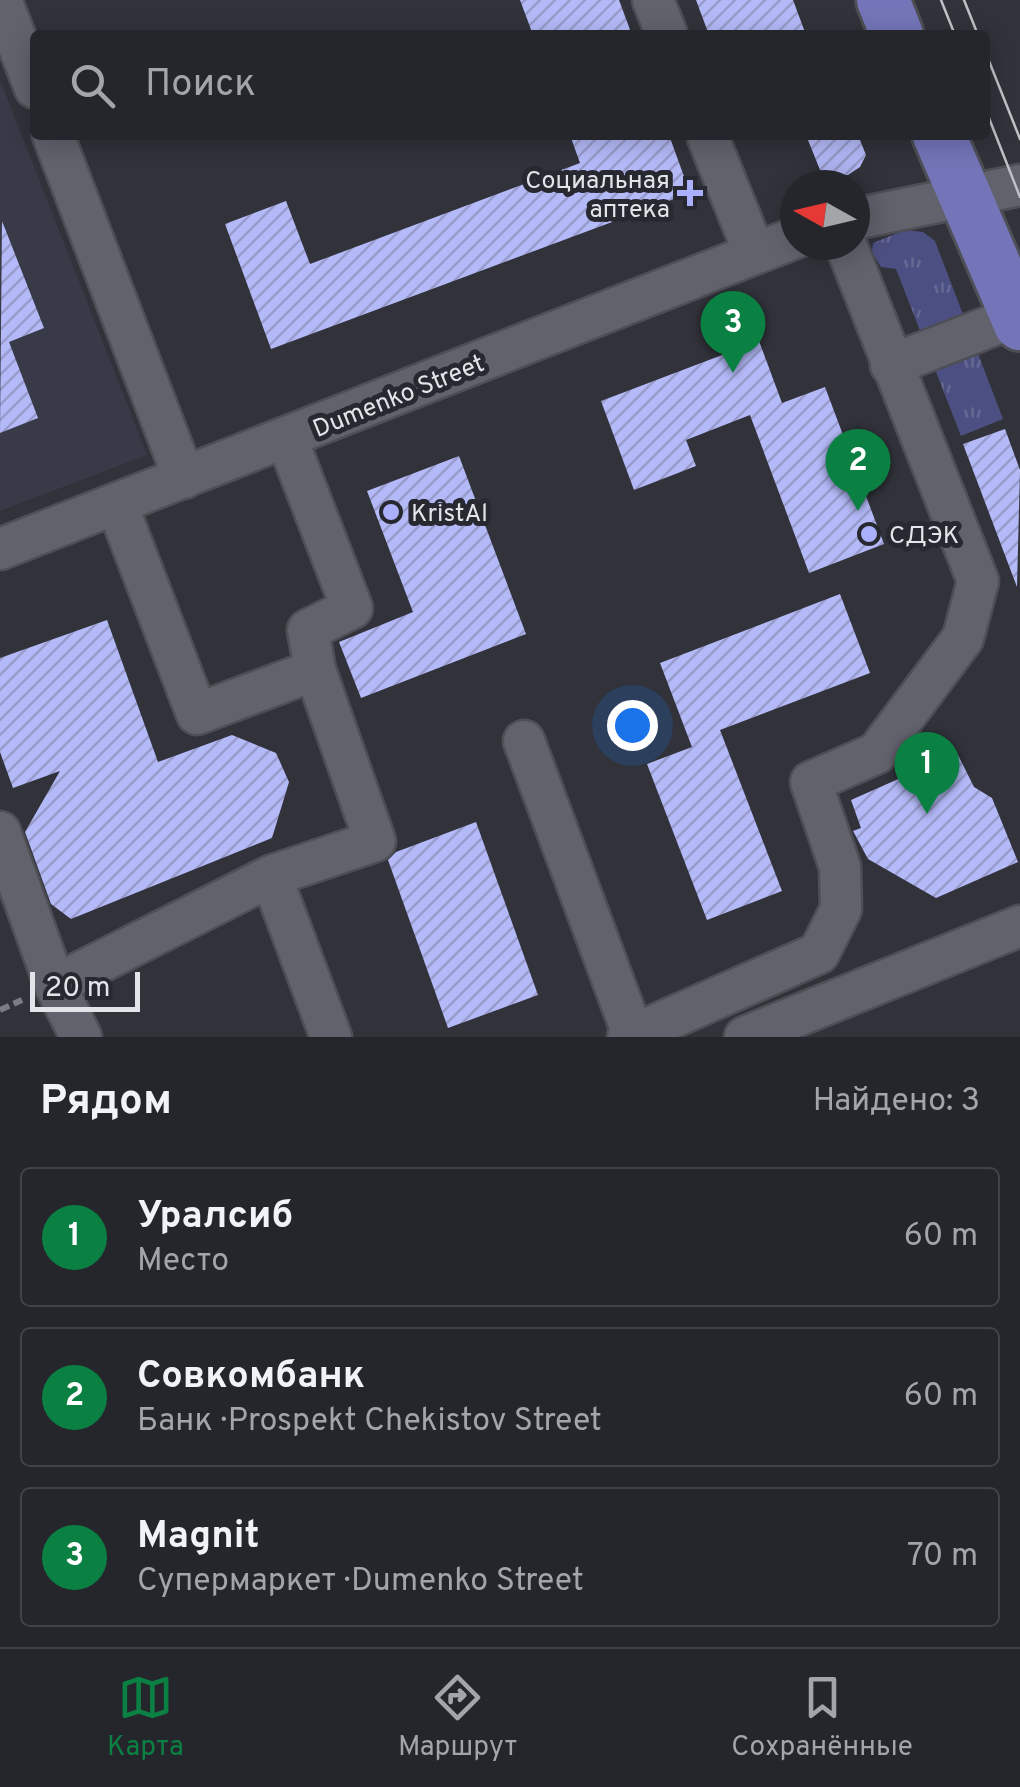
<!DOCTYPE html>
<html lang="ru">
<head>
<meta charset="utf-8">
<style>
  body { margin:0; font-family:Overpass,sans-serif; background:#313238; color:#f1f3f6 }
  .compass { position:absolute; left:780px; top:170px; width:90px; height:90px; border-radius:50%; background:#25262c; box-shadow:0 5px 25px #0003; rotate:278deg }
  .scale { position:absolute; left:30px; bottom:25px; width:110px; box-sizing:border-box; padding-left:10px; border:5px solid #e3e4ea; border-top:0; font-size:28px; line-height:35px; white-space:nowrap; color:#e3e4ea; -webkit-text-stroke:8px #272830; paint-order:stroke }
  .you { position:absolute; left:632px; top:725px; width:35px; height:35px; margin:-25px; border:8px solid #fff; border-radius:50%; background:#1a73e8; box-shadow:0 0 0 15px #1a73e833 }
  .badge { display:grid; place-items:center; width:65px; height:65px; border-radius:50%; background:#0b8043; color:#fff; font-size:32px; font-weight:700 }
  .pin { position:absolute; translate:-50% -82px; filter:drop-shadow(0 2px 5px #0008) }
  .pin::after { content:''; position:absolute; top:52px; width:35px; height:30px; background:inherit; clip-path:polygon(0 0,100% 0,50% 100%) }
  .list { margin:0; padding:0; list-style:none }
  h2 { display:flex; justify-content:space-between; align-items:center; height:130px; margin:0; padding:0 40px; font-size:42px }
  h2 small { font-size:32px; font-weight:400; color:#a3a5a9 }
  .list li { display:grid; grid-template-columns:65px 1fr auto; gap:30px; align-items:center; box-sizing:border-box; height:140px; margin:0 20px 20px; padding:0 20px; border:2px solid #424348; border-radius:10px }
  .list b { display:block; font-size:38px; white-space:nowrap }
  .list p { margin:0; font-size:32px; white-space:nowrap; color:#a3a5a9 }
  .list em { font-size:32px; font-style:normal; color:#a3a5a9 }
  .icon { flex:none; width:55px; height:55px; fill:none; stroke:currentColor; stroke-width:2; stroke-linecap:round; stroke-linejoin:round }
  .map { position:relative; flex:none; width:1020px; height:1037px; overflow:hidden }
  .search { position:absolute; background:#25262c; box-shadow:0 5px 25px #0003; left:30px; right:30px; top:30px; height:110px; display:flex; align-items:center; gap:25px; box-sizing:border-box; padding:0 35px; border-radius:10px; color:#a3a5a9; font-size:38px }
  .sheet { height:610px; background:#25262c }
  nav { display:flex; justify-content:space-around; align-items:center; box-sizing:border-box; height:140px; border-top:2px solid #424348; background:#25262c; font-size:28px; color:#a3a5a9 }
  nav a { display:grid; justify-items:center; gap:5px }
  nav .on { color:#0b8043 }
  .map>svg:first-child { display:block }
  .built { fill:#393a48 }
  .grass { fill:url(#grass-tufts) }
  .building { fill:url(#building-hatch) }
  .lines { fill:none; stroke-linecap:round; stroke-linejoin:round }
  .minor-casing { stroke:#4e4f55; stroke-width:45 }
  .major-casing { stroke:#4e4f55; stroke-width:58 }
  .path { stroke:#7c7d84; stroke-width:6; stroke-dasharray:10 5; stroke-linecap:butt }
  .minor { stroke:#61626c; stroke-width:40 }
  .major { stroke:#7375b8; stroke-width:52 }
  .tram { stroke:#c0c1c7; stroke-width:2.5 }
  .poi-dot { fill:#aab0fc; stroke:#272830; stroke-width:4 }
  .labels { text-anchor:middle; stroke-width:10; stroke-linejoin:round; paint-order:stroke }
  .poi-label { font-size:25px; fill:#e3e4ea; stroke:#272830; text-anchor:start }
  .street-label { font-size:25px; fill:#e3e4ea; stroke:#272830 }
</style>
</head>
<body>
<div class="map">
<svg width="1020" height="1037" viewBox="0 0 1020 1037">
  <defs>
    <pattern id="grass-tufts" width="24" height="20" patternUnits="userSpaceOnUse" patternTransform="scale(2.5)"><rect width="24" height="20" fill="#4c4f81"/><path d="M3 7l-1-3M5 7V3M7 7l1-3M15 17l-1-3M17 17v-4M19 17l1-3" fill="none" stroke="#666893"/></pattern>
    <pattern id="building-hatch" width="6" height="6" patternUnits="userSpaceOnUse" patternTransform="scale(2.5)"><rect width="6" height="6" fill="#b4baf8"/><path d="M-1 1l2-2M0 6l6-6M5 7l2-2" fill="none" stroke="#989ccc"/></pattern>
  </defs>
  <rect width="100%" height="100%" fill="#31323a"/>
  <!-- built -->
  <path class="built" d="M 0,80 L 147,455 L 0,511 Z"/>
  <!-- grass -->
  <path class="grass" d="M 905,230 L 923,232 L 935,241 L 1003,419 L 961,436 L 896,269 L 881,267 L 872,252 L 873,243 Z"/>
  <!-- building -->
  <g class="building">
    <path d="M 520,0 L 619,0 L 632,35 L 533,35 Z"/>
    <path d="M 696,0 L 793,0 L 806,35 L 709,35 Z"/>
    <path d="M 570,135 L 669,135 L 690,193 L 271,349 L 225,224 L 286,201 L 310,264 L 580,163 Z"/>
    <path d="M 806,135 L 858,135 L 866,155 L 860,167 L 848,175 L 822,175 Z"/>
    <path d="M 2,221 L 44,328 L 9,342 L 38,418 L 0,433 Z"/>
    <path d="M 759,341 L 782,403 L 825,387 L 884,544 L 809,573 L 750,415 L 686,440 L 696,466 L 634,490 L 601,401 Z"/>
    <path d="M 1005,429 L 1020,470 L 1017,587 L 963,444 Z"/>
    <path d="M 459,456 L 526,634 L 361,698 L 339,642 L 413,612 L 367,491 Z"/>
    <path d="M 840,594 L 870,673 L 720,730 L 782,891 L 707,920 L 647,764 L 692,747 L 660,663 Z"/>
    <path d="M 107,620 L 158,762 L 232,735 L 276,753 L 289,782 L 272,838 L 71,919 L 51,904 L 25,832 L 60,771 L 13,788 L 0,752 L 0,658 Z"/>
    <path d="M 957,753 L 974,787 L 992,798 L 1018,862 L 936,898 L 868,859 L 853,831 L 861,828 L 851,800 Z"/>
    <path d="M 476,822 L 538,995 L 448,1028 L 388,860 L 396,852 Z"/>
  </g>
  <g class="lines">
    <defs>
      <g id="minor">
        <path d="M 1,0 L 35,88"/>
        <path d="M 653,0 L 667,35"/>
        <path d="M 53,135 L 184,478"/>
        <path d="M 707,135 L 754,252"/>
        <path d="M 855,219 L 1020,185"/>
        <path d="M 891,365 L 1017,316"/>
        <path d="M 117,505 L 197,714 L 315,670"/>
        <path d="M 0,549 L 795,238"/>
        <path d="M 524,741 L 634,1037"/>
        <path d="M 0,832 L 55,985 L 81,1037"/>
        <path d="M 271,876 L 331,1037"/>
        <path d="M 55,985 L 271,876 L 375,841 L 315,670 L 308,630 L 352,608 L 287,439"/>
        <path d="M 628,1037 L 819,953 L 841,909 L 840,867 L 811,782 L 877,753 L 963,638 L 978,581 L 846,245"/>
        <path d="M 745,1037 L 1020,926"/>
      </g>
      <g id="major">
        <path d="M 883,0 L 897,35"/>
        <path d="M 939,135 L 1020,324"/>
      </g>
    </defs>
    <!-- minor casing -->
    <use href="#minor" class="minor-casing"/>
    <!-- major casing -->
    <use href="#major" class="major-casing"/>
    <!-- path -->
    <path class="path" d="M 0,1010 L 22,1000"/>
    <!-- minor -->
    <use href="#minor" class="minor"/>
    <!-- major -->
    <use href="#major" class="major"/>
    <!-- tram -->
    <g class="tram">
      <path d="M 941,0 L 955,35"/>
      <path d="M 964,0 L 978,35"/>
      <path d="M 985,51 L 1020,139"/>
      <path d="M 985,108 L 1020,197"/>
    </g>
  </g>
  <!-- markers -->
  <g class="poi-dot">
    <path d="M685 178h10v10h10v10h-10v10h-10v-10h-10v-10h10z"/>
    <circle cx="391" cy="512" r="10"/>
    <circle cx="869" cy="534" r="10"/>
  </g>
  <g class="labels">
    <!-- poi labels -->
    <g class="poi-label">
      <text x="670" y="188" text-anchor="end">Социальная<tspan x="670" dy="29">аптека</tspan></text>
      <text x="411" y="521">KristAl</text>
      <text x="889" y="543">СДЭК</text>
    </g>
    <!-- street labels -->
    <g class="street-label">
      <text transform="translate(398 395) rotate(-22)" y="9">Dumenko Street</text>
    </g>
  </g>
</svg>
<svg class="compass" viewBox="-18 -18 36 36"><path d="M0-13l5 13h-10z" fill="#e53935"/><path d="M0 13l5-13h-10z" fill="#a3a5a9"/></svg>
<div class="scale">20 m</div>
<div class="you"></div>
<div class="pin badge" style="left:927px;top:814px">1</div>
<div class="pin badge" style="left:858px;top:511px">2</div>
<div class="pin badge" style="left:733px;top:373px">3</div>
<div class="search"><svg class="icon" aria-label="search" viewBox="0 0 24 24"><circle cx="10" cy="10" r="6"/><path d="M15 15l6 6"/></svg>Поиск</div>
</div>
<section class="sheet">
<h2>Рядом<small>Найдено: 3</small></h2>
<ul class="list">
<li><span class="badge">1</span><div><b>Уралсиб</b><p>Место</p></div><em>60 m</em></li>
<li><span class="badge">2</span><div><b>Совкомбанк</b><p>Банк · Prospekt Chekistov Street</p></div><em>60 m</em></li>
<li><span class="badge">3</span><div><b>Magnit</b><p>Супермаркет · Dumenko Street</p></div><em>70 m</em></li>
</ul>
</section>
<nav>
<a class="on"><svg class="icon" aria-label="map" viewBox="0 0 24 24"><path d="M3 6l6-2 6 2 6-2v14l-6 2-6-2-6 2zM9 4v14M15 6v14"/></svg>Карта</a>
<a><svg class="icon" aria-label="directions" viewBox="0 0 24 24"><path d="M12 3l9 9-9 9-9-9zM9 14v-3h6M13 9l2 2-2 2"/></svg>Маршрут</a>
<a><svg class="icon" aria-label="saved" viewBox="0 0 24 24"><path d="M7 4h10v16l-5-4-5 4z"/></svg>Сохранённые</a>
</nav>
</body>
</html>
